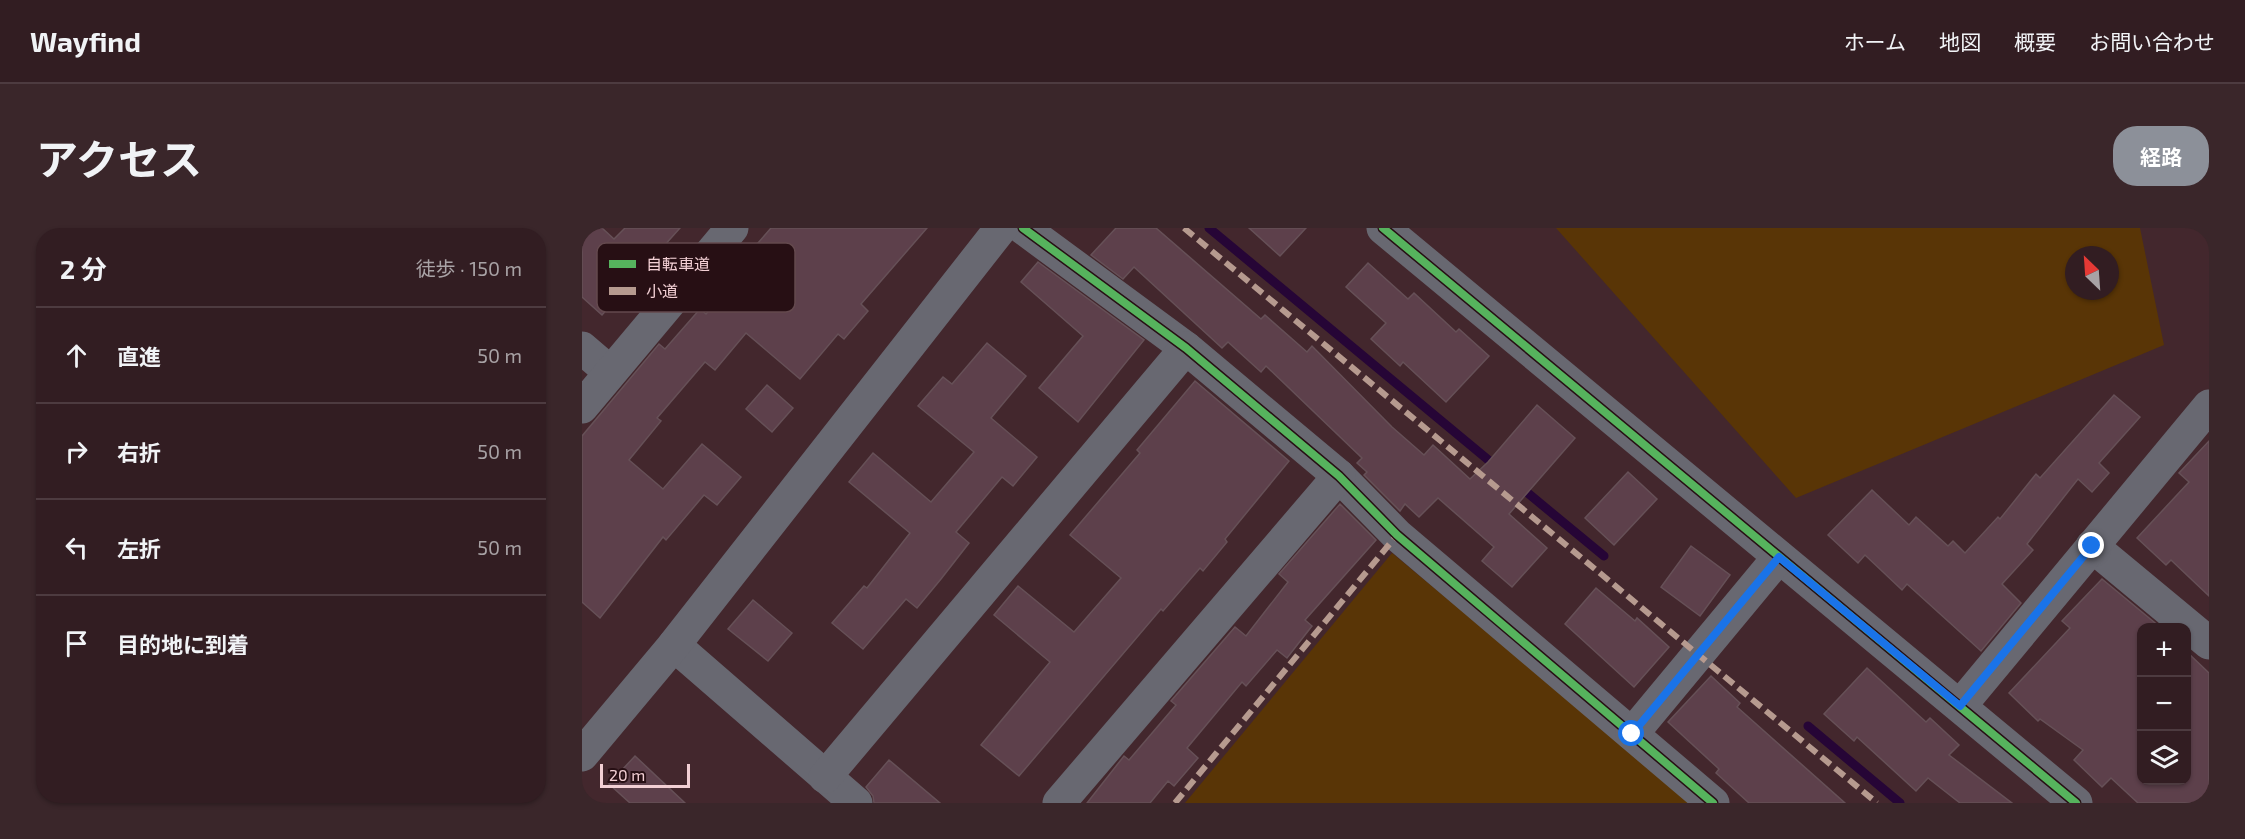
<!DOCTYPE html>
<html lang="ja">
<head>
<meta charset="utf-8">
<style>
  body { margin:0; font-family:"Exo 2","Noto Sans JP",sans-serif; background:#3a262a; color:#f1f3f6 }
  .controls { position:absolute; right:18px; bottom:18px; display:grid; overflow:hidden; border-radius:12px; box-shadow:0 2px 4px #0004 }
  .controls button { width:54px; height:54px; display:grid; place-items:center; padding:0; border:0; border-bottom:2px solid #4d3b40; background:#321d22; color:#f1f3f6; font:30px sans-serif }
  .compass { position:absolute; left:1483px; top:18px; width:54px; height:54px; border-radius:50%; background:#321d22; box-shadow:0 2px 4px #0004; rotate:335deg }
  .scale { position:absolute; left:18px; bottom:15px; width:90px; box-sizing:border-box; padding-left:6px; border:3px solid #f2cfd4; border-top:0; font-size:16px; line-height:21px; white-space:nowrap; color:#f2cfd4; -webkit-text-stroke:4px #270f14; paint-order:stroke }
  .stop { position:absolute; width:18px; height:18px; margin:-14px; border:4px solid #1a73e8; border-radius:50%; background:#fff }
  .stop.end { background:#1a73e8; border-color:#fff; box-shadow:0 2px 6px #0008 }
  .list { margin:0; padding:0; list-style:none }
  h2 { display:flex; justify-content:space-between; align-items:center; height:78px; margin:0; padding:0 24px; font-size:26px }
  h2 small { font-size:20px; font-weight:400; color:#a8a2a5 }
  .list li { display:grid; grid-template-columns:39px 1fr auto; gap:18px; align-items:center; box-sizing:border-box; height:96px; padding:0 24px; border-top:2px solid #4d3b40 }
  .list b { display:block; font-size:22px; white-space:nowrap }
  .list em { font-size:20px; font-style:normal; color:#a8a2a5 }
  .icon { flex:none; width:33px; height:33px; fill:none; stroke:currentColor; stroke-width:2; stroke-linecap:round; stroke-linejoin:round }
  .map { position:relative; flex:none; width:1627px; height:575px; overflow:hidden; border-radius:24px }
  header { display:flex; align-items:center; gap:36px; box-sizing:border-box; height:84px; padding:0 30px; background:#321d22; border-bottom:2px solid #4d3b40 }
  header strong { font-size:28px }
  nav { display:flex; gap:33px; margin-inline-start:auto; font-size:21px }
  .intro { display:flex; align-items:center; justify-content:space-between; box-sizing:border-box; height:144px; padding:0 36px }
  h1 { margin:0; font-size:42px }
  .button { padding:15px 27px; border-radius:24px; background:#8c9099; color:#fff; font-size:21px; font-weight:700 }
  main { display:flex; gap:36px; padding:0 36px }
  aside { flex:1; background:#321d22; border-radius:24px; box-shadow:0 2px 4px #0004 }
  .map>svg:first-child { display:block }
  .green { fill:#593506; fill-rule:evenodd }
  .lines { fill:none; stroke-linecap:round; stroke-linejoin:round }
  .stream { stroke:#260536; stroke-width:9 }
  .building { fill:#5d404b; stroke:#665057; stroke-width:1.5 }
  .minor { stroke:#686871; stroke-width:33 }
  .quiet { stroke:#b69a8f; stroke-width:6; stroke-dasharray:12 6; stroke-linecap:butt }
  .cycleway-casing { stroke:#270f14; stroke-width:11 }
  .cycleway { stroke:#56b35d; stroke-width:8 }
  .route { stroke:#1a73e8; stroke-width:8 }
  .key { fill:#270f14; stroke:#64494e; stroke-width:1.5 }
  .key-label { font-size:16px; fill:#f2cfd4 }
</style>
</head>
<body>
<header>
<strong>Wayfind</strong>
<nav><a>ホーム</a><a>地図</a><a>概要</a><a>お問い合わせ</a></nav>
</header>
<div class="intro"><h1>アクセス</h1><a class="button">経路</a></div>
<main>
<aside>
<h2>2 分<small>徒歩 · 150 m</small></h2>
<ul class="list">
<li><svg class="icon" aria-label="ahead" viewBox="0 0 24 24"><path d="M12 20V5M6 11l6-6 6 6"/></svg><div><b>直進</b></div><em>50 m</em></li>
<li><svg class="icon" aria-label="right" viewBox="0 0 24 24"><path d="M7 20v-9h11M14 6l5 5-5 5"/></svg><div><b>右折</b></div><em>50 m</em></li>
<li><svg class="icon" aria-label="left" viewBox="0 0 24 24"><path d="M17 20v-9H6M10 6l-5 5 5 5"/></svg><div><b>左折</b></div><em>50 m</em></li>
<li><svg class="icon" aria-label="arrive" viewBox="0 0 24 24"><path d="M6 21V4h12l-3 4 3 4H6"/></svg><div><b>目的地に到着</b></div></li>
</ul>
</aside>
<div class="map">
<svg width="1627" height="575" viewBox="0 0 1627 575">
  <rect width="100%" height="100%" fill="#43272d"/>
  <!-- green -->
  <g class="green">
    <path d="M 974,0 L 1558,0 L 1582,117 L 1214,270 ZM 1492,27 L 1528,27 L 1528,63 L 1492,63 Z"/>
    <path d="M 810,325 L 1111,575 L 603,575 Z"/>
  </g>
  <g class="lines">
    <!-- stream -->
    <g class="stream">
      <path d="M 627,0 L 916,240"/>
      <path d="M 936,257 L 1022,328"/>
      <path d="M 1226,498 L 1318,575"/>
    </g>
  </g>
  <!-- building -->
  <g class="building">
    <path d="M 0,0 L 20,0 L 32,11 L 43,0 L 98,0 L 20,87 L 0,69 Z"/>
    <path d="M 189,0 L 345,0 L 279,76 L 286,83 L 262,111 L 256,106 L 218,151 L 164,105 L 133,142 L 123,134 L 75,190 L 79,193 L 47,232 L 81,261 L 120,216 L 159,249 L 135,277 L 122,267 L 84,312 L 81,309 L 18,390 L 0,374 L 0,208 L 77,116 L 83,121 L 118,81 L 124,86 L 174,28 L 169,23 Z"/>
    <path d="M 534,0 L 574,0 L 679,91 L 683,87 L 725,124 L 730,118 L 810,199 L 842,227 L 851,217 L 888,251 L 906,234 L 955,177 L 993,210 L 927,286 L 965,320 L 930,359 L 900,333 L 912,319 L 856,270 L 837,289 L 823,276 L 818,283 L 782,247 L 785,244 L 775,235 L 780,230 L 684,138 L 679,144 L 646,114 L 640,120 L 552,39 L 541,51 L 509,27 Z"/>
    <path d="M 667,0 L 724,0 L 698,28 Z"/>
    <path d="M 456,34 L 562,112 L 496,194 L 457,160 L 501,108 L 439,54 Z"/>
    <path d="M 786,35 L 826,71 L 832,65 L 874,104 L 877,101 L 907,128 L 864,174 L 821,134 L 818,138 L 789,111 L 804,95 L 764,59 Z"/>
    <path d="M 405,115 L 444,148 L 409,190 L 455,229 L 431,258 L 420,249 L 374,304 L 387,315 L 359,351 L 335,380 L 324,371 L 281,421 L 250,395 L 282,358 L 285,360 L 328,305 L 267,254 L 291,225 L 349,274 L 392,224 L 336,178 L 361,149 L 370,156 Z"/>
    <path d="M 613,153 L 707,233 L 643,311 L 645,314 L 621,343 L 618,340 L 581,383 L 579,381 L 437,548 L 399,517 L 468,434 L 412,387 L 436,358 L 492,404 L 539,350 L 488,307 L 558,225 L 555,222 Z"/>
    <path d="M 185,157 L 211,180 L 190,204 L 164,181 Z"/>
    <path d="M 1532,167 L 1558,189 L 1517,235 L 1527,245 L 1510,264 L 1496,251 L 1445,316 L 1451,322 L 1420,356 L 1439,375 L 1399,423 L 1325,356 L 1320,362 L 1283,327 L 1276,335 L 1246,307 L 1290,262 L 1327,297 L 1334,289 L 1366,318 L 1371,313 L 1383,325 L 1416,289 L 1418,291 L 1454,246 L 1458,250 Z"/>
    <path d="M 1627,213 L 1627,368 L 1589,332 L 1584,337 L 1555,310 L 1607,254 L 1597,245 Z"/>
    <path d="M 1046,244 L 1075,271 L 1032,317 L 1003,290 Z"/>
    <path d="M 758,276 L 794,312 L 723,392 L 730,398 L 705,430 L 695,422 L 664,458 L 660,454 L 605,520 L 616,530 L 592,558 L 586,553 L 568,575 L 505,575 L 542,528 L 547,532 L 594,477 L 589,473 L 653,399 L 664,408 L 706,354 L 697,346 Z"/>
    <path d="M 1109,318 L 1148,347 L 1118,388 L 1079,359 Z"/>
    <path d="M 1520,351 L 1578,399 L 1560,399 L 1560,552 L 1605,552 L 1605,424 L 1627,445 L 1627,575 L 1556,575 L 1529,550 L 1520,559 L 1492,532 L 1501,522 L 1458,491 L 1456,493 L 1427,465 L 1488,400 L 1480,393 Z"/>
    <path d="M 1014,360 L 1053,393 L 1055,390 L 1087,419 L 1052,459 L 983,396 Z"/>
    <path d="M 171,372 L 210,405 L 186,433 L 146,401 Z"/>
    <path d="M 1285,440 L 1344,494 L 1348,490 L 1377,517 L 1367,527 L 1430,575 L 1378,575 L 1346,550 L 1334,563 L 1275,509 L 1272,513 L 1242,486 Z"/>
    <path d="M 1129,448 L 1158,475 L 1155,479 L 1263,575 L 1167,575 L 1134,545 L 1137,541 L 1086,494 Z"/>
    <path d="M 53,528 L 103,575 L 48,575 L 27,556 Z"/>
    <path d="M 307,532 L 358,575 L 292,575 L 291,568 L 284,559 Z"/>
  </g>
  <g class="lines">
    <!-- minor -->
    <g class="minor">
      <path d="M 441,0 L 604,120 L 757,248 L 815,307 L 1131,575"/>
      <path d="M 801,0 L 1494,575"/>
      <path d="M 0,120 L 28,144"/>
      <path d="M 0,179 L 150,0"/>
      <path d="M 1510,318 L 1627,415"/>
      <path d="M 92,417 L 274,575"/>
      <path d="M 1378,478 L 1627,178"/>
      <path d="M 1050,506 L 1197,329"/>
      <path d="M 0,527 L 92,417 L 419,0"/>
      <path d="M 243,549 L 604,120"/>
      <path d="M 477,575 L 757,248"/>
    </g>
    <!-- quiet -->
    <g class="quiet">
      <path d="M 602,0 L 1295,575"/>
      <path d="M 593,575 L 815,307"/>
    </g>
    <defs>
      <g id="cycleway">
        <path d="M 441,0 L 604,120 L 757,248 L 815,307 L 1131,575"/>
        <path d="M 801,0 L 1494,575"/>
      </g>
    </defs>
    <!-- cycleway casing -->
    <use href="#cycleway" class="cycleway-casing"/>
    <!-- cycleway -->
    <use href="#cycleway" class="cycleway"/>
  </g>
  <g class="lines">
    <!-- route -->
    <path class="route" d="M 1050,506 L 1197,329 L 1378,478 L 1510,318"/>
  </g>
  <!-- legend -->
  <rect x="15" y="15" width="198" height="69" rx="9" class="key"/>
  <rect x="27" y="32" width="27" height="8" fill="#56b35d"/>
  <rect x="27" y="59" width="27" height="8" fill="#b69a8f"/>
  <g class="key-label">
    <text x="64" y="42">自転車道</text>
    <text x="64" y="69">小道</text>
  </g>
</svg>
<div class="controls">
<button>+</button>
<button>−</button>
<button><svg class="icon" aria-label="layers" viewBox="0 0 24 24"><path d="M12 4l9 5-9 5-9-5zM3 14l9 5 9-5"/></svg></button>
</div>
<svg class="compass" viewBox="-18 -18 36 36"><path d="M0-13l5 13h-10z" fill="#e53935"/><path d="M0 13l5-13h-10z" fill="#a8a2a5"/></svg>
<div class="scale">20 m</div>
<div class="stop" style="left:1050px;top:506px"></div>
<div class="stop end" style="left:1510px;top:318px"></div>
</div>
</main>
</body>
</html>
